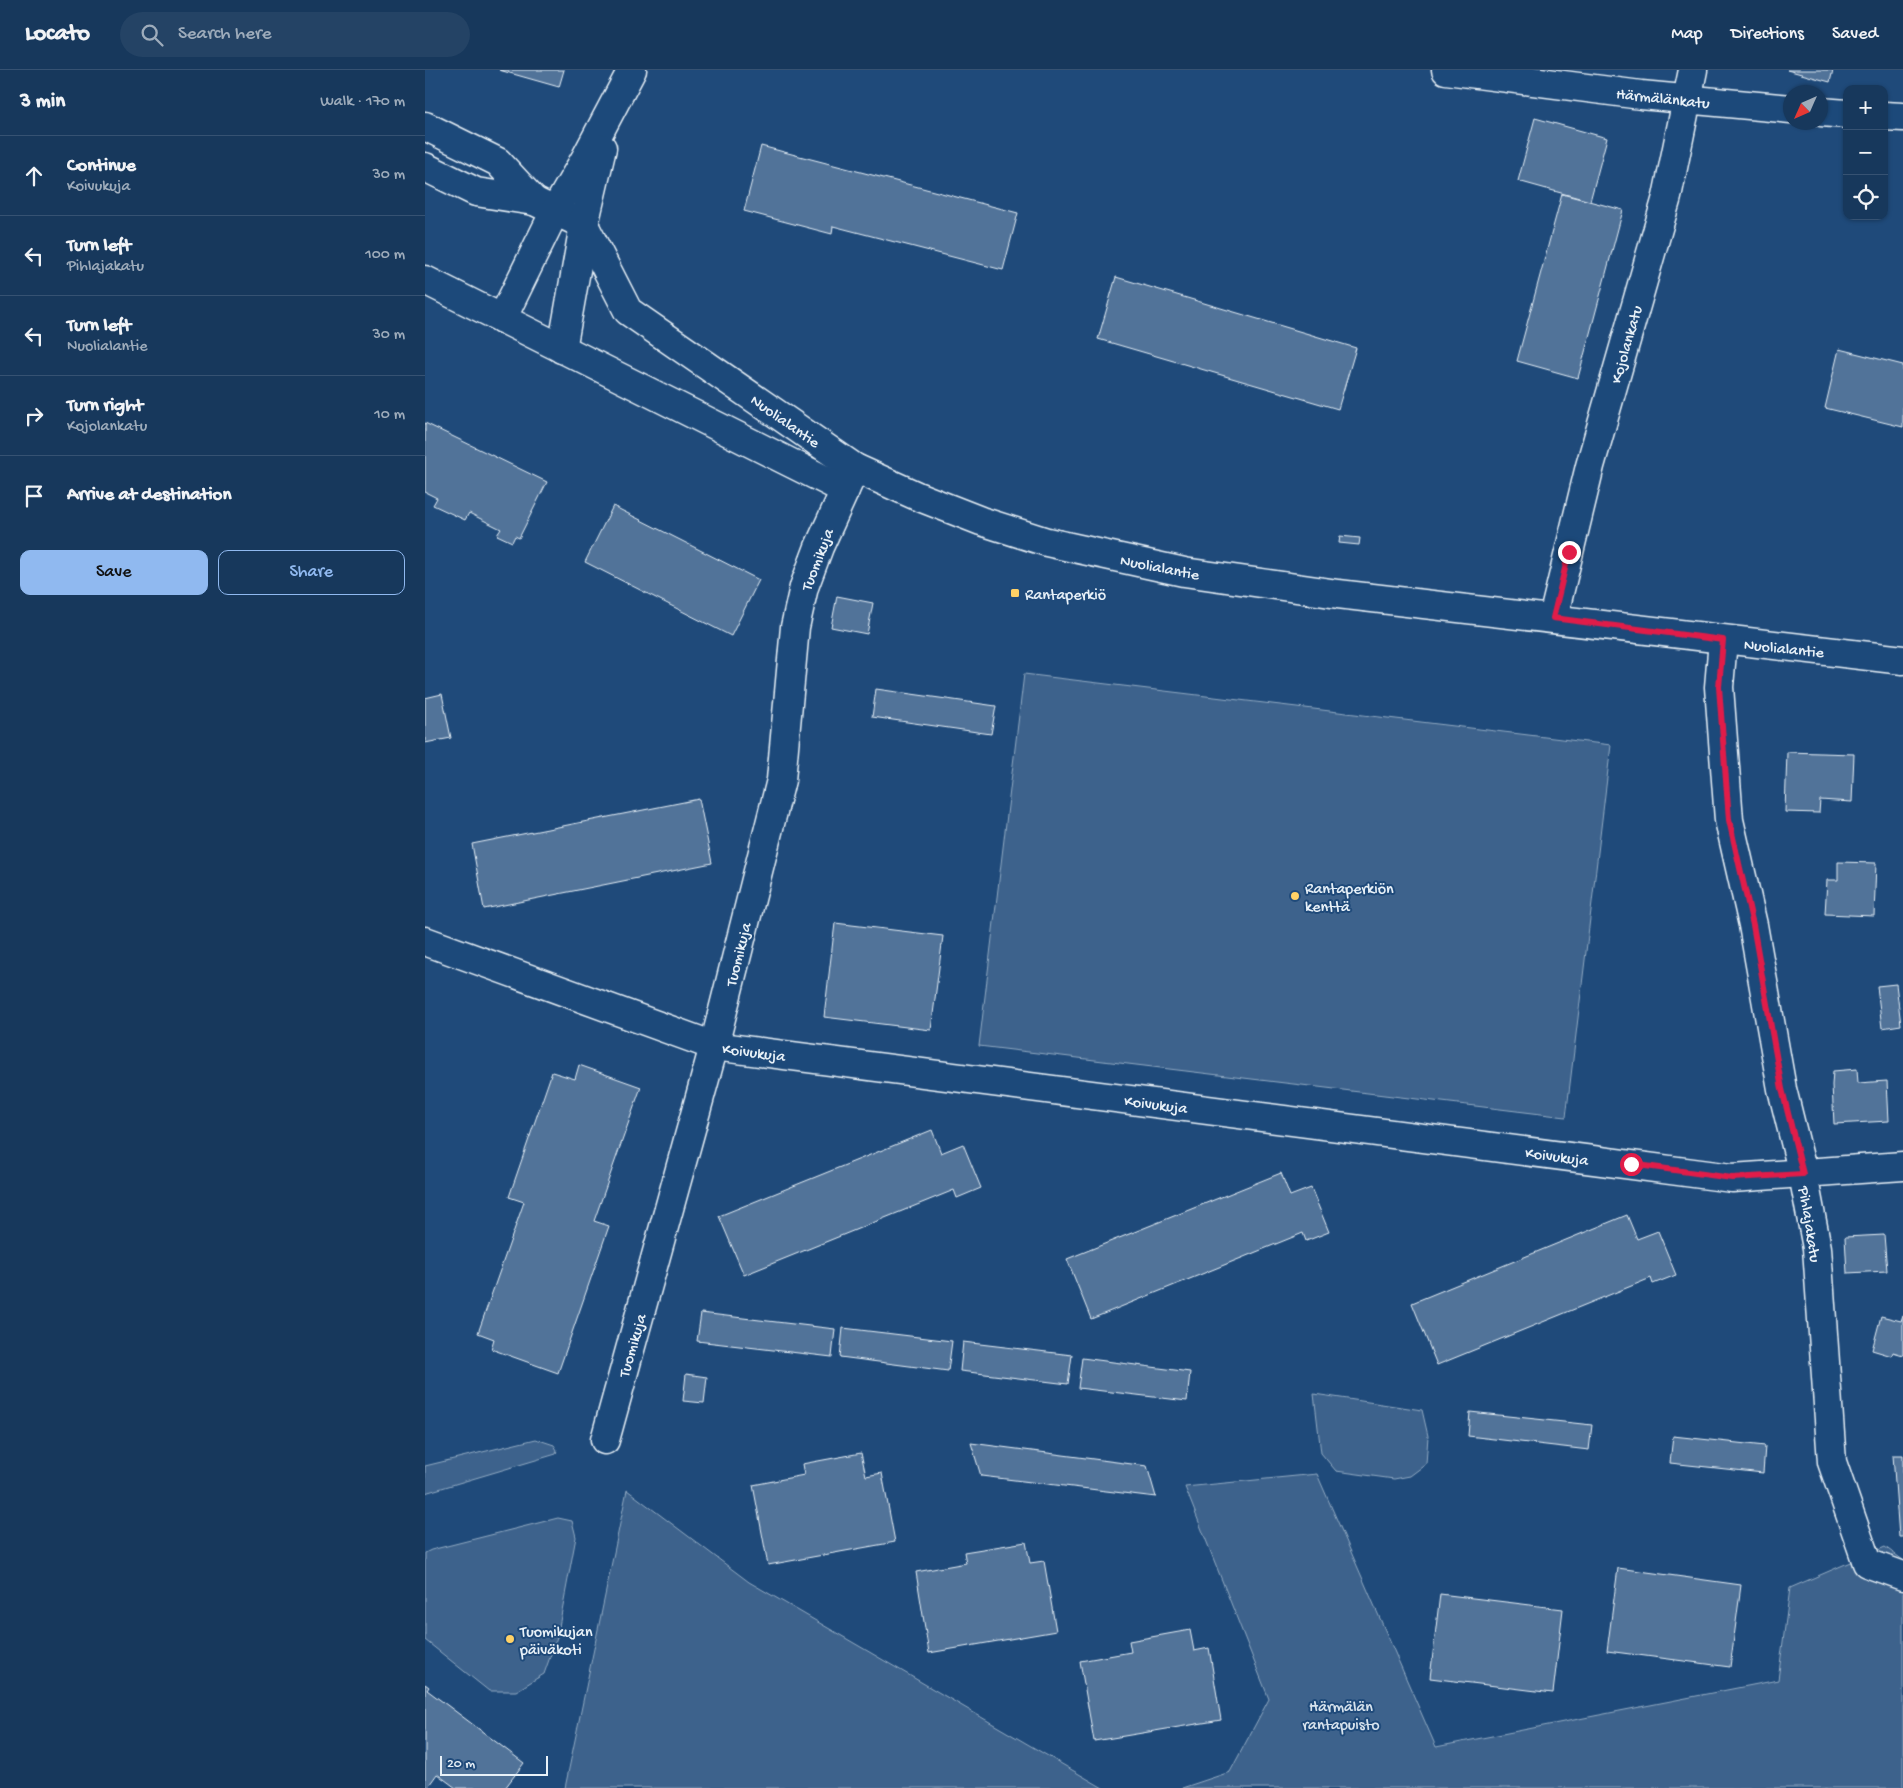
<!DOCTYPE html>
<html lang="en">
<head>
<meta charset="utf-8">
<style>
  body { margin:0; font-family:"Gochi Hand",sans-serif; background:#244365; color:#f1f3f6 }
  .controls { position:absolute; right:15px; top:15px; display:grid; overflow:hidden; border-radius:10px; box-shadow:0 1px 4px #0004 }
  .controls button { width:45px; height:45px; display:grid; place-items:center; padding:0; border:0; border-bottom:1px solid #365272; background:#17385c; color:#f1f3f6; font:25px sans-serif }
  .compass { position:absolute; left:1358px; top:15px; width:45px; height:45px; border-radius:50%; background:#17385c; box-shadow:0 1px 4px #0004; rotate:225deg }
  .scale { position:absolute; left:15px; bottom:12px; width:108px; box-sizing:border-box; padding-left:5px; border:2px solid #e8f1f8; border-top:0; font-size:14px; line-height:18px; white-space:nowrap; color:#e8f1f8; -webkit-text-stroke:4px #1f4a7a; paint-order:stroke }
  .stop { position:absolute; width:15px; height:15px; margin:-11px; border:4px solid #e11d48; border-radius:50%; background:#fff }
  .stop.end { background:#e11d48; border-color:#fff; box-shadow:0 1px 5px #0008 }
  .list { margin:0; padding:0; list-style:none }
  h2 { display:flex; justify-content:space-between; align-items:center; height:65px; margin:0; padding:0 20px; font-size:21px }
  h2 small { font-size:16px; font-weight:400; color:#9eacbb }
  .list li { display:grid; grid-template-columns:32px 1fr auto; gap:15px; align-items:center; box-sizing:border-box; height:80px; padding:0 20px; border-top:1px solid #365272 }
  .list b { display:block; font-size:19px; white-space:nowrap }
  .list p { margin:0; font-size:16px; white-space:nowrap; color:#9eacbb }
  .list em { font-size:16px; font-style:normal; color:#9eacbb }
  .actions { display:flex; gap:10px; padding:15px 20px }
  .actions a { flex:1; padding:11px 0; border:1px solid #90b9f0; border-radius:10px; text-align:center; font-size:18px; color:#90b9f0 }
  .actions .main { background:#90b9f0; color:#111 }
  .icon { flex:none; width:28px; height:28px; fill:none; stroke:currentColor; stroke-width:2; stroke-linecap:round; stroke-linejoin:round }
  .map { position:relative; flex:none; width:1478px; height:1718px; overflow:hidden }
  header { display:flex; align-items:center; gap:30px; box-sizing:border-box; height:70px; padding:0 25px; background:#17385c; border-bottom:1px solid #365272 }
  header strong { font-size:24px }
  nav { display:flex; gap:28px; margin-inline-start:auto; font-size:18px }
  .search { width:350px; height:45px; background:#244365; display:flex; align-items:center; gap:12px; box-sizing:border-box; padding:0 18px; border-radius:28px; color:#9eacbb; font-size:19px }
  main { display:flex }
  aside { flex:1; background:#17385c }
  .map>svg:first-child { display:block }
  .green { fill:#3c628c; stroke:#92aac2 }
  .building { fill:#517399; stroke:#e8f1f8 }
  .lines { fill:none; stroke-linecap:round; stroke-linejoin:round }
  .minor-casing { stroke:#e8f1f8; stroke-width:31 }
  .minor { stroke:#1f4a7a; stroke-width:28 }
  .route { stroke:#e11d48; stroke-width:6 }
  .poi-dot { fill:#ffd166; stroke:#1f4a7a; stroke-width:2 }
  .labels { text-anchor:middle; stroke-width:4; stroke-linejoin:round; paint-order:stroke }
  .street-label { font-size:16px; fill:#e8f1f8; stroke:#1f4a7a }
  .poi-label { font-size:16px; fill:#e8f1f8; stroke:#1f4a7a; text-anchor:start }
  .park-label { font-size:16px; fill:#d7e3ed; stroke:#1f4a7a }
</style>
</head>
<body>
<header>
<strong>Locato</strong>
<div class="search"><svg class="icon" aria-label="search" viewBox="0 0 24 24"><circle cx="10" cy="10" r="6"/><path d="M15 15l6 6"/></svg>Search here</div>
<nav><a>Map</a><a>Directions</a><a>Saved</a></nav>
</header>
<main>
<aside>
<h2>3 min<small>Walk · 170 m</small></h2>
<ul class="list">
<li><svg class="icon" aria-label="ahead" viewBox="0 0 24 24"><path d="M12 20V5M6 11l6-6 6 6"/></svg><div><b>Continue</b><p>Koivukuja</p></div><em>30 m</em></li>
<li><svg class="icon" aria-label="left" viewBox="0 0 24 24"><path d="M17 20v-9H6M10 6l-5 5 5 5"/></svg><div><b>Turn left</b><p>Pihlajakatu</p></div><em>100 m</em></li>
<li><svg class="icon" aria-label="left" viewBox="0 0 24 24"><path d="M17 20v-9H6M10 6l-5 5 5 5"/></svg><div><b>Turn left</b><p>Nuolialantie</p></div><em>30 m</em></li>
<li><svg class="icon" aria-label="right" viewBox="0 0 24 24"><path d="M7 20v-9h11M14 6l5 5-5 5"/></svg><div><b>Turn right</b><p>Kojolankatu</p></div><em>10 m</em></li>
<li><svg class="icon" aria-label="arrive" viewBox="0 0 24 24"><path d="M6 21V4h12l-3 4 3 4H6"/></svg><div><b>Arrive at destination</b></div></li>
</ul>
<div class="actions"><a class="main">Save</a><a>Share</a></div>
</aside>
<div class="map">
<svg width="1478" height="1718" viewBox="0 0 1478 1718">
  <rect width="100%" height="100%" fill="#1f4a7a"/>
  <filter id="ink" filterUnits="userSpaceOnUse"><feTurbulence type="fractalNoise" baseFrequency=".02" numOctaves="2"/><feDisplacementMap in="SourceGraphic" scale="10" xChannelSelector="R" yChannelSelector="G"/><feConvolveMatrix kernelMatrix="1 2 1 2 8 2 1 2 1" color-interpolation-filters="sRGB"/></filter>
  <g filter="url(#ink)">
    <!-- green -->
    <g class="green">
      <path d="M 599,604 L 1186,675 L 1141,1047 L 554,976 Z"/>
      <path d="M 889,1324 L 997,1340 L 1003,1366 L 1001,1394 L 985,1406 L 969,1409 L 911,1401 L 896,1383 Z"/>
      <path d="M 111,1369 L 129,1375 L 132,1380 L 131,1384 L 0,1423 L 0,1396 Z"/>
      <path d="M 892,1404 L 1011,1677 L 1353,1610 L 1365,1518 L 1460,1477 L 1478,1490 L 1478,1718 L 757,1718 L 805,1702 L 844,1629 L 760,1417 Z"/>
      <path d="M 202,1420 L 324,1512 L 678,1718 L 140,1718 Z"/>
      <path d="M 133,1448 L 147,1451 L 151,1467 L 132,1567 L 119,1604 L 91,1621 L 64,1621 L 0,1570 L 0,1483 L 6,1480 Z"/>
    </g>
    <!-- building -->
    <g class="building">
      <path d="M 74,0 L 139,0 L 134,17 Z"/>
      <path d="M 1362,0 L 1408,0 L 1405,12 Z"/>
      <path d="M 1110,48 L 1182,68 L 1165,131 L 1093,111 Z"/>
      <path d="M 336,76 L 593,143 L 578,200 L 408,156 L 407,164 L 319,141 Z"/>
      <path d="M 1137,124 L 1198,140 L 1153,308 L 1092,291 Z"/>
      <path d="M 691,207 L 931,278 L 913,339 L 673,269 Z"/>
      <path d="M 1414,279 L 1478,295 L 1478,357 L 1400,338 Z"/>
      <path d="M 0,353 L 122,412 L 94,468 L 90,466 L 87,472 L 72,465 L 76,459 L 44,443 L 40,450 L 8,435 L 12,428 L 0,422 Z"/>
      <path d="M 188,436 L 334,510 L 306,566 L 160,492 Z"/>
      <path d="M 915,466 L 935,468 L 934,475 L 914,473 Z"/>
      <path d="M 412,526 L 448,533 L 442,564 L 406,557 Z"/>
      <path d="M 451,619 L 571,636 L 566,664 L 447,647 Z"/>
      <path d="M 17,624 L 26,668 L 0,673 L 0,628 Z"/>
      <path d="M 1362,682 L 1429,684 L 1427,732 L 1395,730 L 1394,743 L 1360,742 Z"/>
      <path d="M 274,729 L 287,793 L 59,839 L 47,774 Z"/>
      <path d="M 1413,792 L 1451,793 L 1449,846 L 1400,844 L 1402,810 L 1413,810 Z"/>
      <path d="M 410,853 L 518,866 L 506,960 L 399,947 Z"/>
      <path d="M 1471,914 L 1476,955 L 1457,958 L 1452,916 Z"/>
      <path d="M 154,995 L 216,1017 L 169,1151 L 184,1156 L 133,1303 L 66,1279 L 69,1269 L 53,1263 L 99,1132 L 84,1127 L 127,1002 L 150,1009 Z"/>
      <path d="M 1432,999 L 1433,1013 L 1462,1011 L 1464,1051 L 1409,1054 L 1407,1015 L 1408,1001 Z"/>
      <path d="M 507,1060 L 516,1083 L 538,1074 L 556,1118 L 532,1128 L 529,1120 L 319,1205 L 294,1146 Z"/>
      <path d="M 856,1103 L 865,1126 L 886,1118 L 904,1162 L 881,1171 L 878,1163 L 666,1249 L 642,1189 Z"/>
      <path d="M 1202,1145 L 1212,1169 L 1233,1161 L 1251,1205 L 1228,1214 L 1226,1208 L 1012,1295 L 987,1233 Z"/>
      <path d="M 1459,1165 L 1462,1201 L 1422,1203 L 1420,1167 Z"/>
      <path d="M 276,1243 L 410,1259 L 407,1287 L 272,1271 Z"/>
      <path d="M 1478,1245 L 1478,1285 L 1468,1282 L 1467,1286 L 1447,1280 L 1456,1246 L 1476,1251 Z"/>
      <path d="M 418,1258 L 527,1271 L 523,1301 L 415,1287 Z"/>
      <path d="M 538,1272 L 647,1285 L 643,1314 L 535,1301 Z"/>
      <path d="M 657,1288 L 765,1302 L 762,1331 L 653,1318 Z"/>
      <path d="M 261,1304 L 282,1307 L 279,1333 L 258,1331 Z"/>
      <path d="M 1045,1342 L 1167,1355 L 1164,1380 L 1043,1366 Z"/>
      <path d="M 1248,1366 L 1340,1376 L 1338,1403 L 1245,1393 Z"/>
      <path d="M 546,1373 L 722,1396 L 731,1427 L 556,1406 Z"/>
      <path d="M 436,1383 L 441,1406 L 457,1403 L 470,1472 L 343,1495 L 328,1415 L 379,1405 L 377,1394 Z"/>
      <path d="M 1468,1385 L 1478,1385 L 1478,1467 L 1474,1467 Z"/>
      <path d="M 601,1472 L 605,1493 L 619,1491 L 631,1561 L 504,1583 L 491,1502 L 541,1493 L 539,1482 Z"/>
      <path d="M 1193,1498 L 1316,1515 L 1305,1597 L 1182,1581 Z"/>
      <path d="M 1015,1524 L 1138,1539 L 1128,1623 L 1005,1608 Z"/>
      <path d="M 765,1560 L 769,1581 L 784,1578 L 796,1650 L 669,1671 L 655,1591 L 706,1582 L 704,1571 Z"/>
      <path d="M 0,1614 L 4,1617 L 2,1620 L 99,1693 L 80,1718 L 31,1718 L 12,1704 L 2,1718 L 0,1718 Z"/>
    </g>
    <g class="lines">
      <defs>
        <g id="minor">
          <path d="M 1021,0 L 1216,25 L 1366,39"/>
          <path d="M 1396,42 L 1422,44"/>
          <path d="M 1459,46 L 1478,47"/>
          <path d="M 0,56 L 73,92 L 109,131"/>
          <path d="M 0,97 L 51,122 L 109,131 L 159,155 L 203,241 L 430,398 L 492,426 L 556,451 L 622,472 L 759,502 L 913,524 L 1478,590"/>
          <path d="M 0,210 L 420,420"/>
          <path d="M 77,249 L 130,141 L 160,89 L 207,0"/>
          <path d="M 137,279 L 159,155 L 177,78"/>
          <path d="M 1128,548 L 1165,396 L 1242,127 L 1268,0"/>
          <path d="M 1298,570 L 1294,617 L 1304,750 L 1328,855 L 1357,1019 L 1378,1104 L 1392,1178 L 1407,1392 L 1442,1493 L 1478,1506"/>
          <path d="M 0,871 L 289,976 L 1307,1108 L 1478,1096"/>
          <path d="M 180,1370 L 289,976 L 356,710 L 370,557 L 379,517 L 394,477 L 430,398"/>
        </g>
      </defs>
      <!-- minor casing -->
      <use href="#minor" class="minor-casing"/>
      <!-- minor -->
      <use href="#minor" class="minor"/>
    </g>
  </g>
  <g class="lines" filter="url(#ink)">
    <!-- route -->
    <path class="route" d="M 1144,482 L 1128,548 L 1298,570 L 1294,617 L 1304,750 L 1328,855 L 1357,1019 L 1378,1104 L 1307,1108 L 1206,1094"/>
  </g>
  <!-- markers -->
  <g class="poi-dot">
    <rect x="585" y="518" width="10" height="10" rx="2.5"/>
    <circle cx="870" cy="826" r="5"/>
    <circle cx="85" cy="1569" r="5"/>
  </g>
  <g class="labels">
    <!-- street labels -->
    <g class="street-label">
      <text transform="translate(1238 27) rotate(6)" y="6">Härmälänkatu</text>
      <text transform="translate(1200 274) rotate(-74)" y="6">Kojolankatu</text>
      <text transform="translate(361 350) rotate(35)" y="6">Nuolialantie</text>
      <text transform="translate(391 489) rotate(-69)" y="6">Tuomikuja</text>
      <text transform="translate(735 496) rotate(11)" y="6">Nuolialantie</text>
      <text transform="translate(1359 577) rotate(6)" y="6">Nuolialantie</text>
      <text transform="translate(312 884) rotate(-76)" y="6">Tuomikuja</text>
      <text transform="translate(329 981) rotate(7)" y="6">Koivukuja</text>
      <text transform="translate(731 1033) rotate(7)" y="6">Koivukuja</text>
      <text transform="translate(1132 1085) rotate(7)" y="6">Koivukuja</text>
      <text transform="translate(1386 1154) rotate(81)" y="6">Pihlajakatu</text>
      <text transform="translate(206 1275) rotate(-74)" y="6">Tuomikuja</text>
    </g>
    <!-- poi labels -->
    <g class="poi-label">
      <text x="600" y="529">Rantaperkiö</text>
      <text x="880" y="823">Rantaperkiön<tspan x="880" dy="18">kenttä</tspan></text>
      <text x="95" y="1566">Tuomikujan<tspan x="95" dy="18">päiväkoti</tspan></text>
    </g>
    <!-- park labels -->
    <g class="park-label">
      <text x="916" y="1641">Härmälän<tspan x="916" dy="18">rantapuisto</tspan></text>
    </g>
  </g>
</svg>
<div class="controls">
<button>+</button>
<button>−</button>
<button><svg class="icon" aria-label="locate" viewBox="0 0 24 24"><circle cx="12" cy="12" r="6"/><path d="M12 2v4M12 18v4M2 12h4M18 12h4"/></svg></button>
</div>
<svg class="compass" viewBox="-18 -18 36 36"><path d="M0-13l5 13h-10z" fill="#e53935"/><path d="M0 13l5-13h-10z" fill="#9eacbb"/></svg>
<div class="scale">20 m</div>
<div class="stop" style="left:1206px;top:1094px"></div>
<div class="stop end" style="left:1144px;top:482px"></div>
</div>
</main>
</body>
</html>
